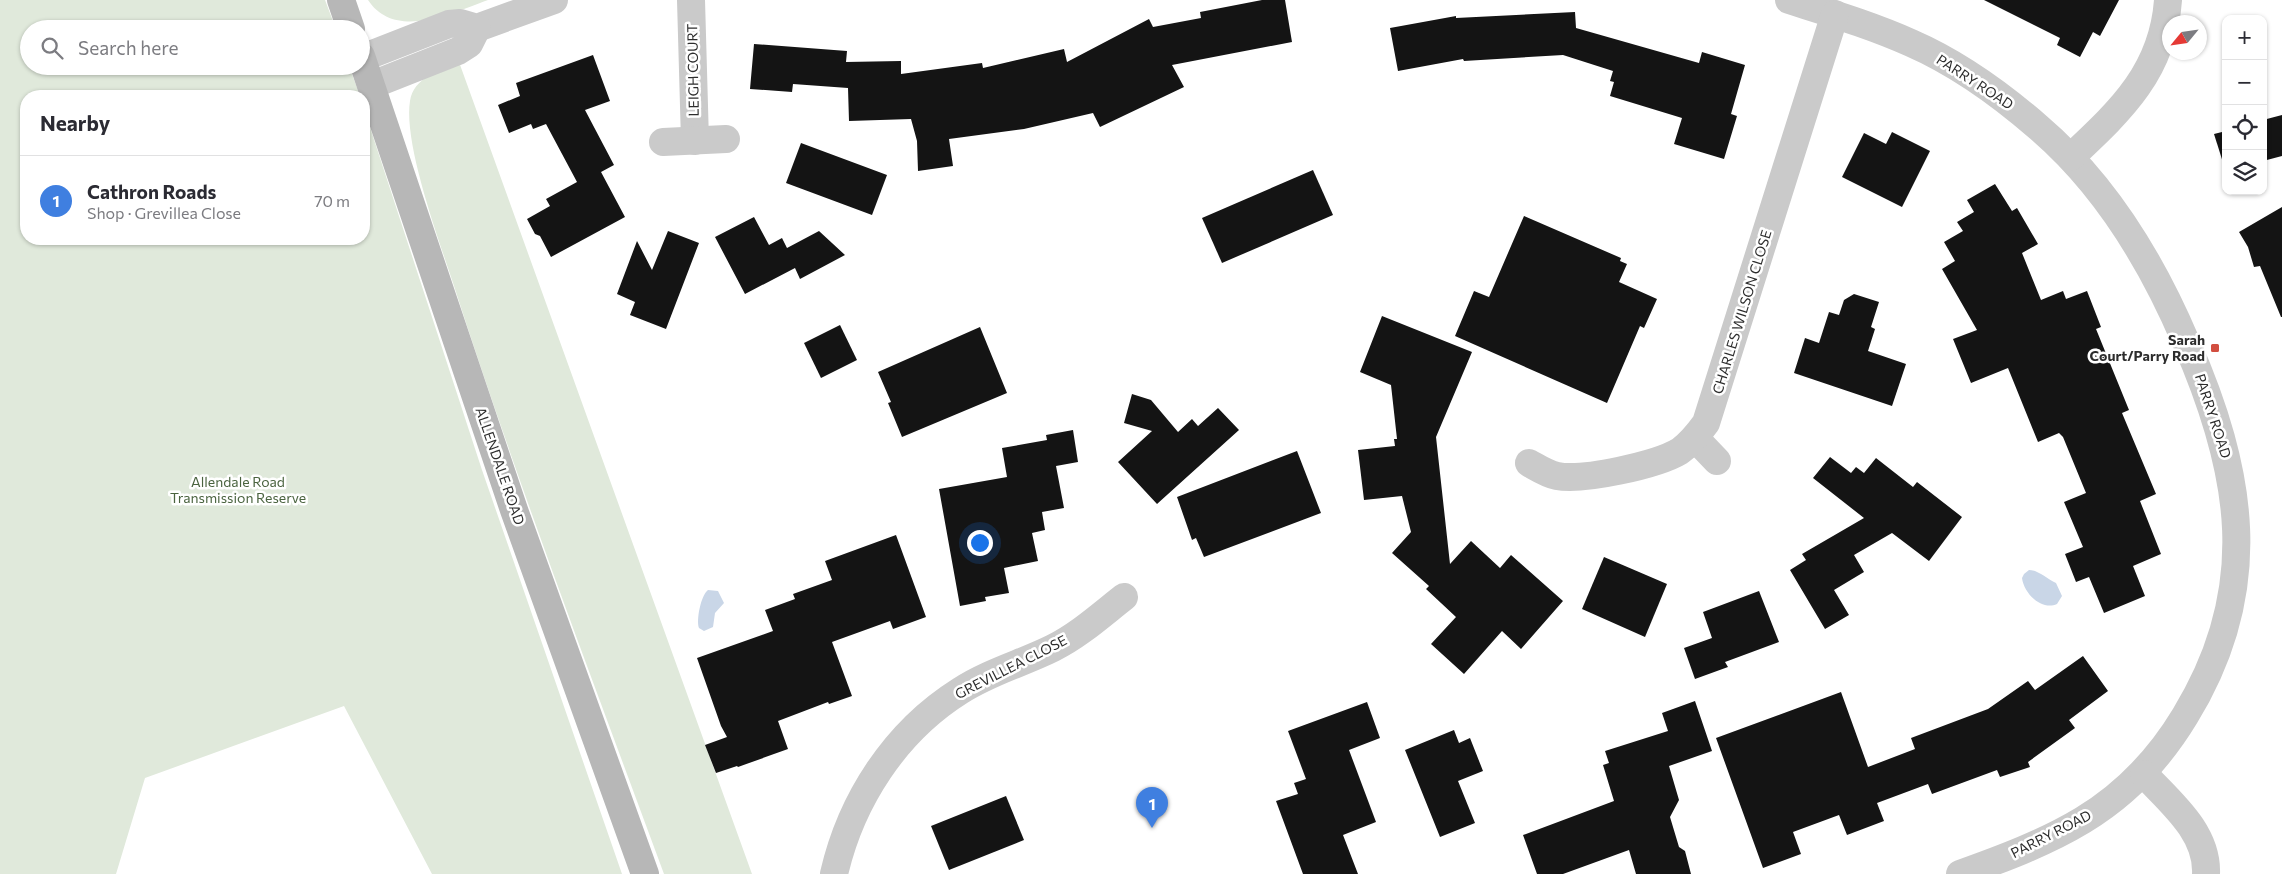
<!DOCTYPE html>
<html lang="en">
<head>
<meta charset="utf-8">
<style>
  body { margin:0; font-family:Commissioner,sans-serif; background:#f2f2f3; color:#2b2b33 }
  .controls { position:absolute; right:15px; top:15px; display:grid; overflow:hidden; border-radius:10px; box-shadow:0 1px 4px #0004 }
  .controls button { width:45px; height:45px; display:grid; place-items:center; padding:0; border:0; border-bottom:1px solid #e1e1e2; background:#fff; color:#2b2b33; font:25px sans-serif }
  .compass { position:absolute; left:2162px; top:15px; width:45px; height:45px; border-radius:50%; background:#fff; box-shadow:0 1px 4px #0004; rotate:241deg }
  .you { position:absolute; left:979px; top:542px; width:18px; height:18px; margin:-12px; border:4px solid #fff; border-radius:50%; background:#1a73e8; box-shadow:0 0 0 8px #1a73e833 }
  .badge { display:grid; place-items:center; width:32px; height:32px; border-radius:50%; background:#d24e40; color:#fff; font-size:16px; font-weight:700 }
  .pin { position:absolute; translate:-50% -41px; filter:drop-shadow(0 1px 2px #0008) }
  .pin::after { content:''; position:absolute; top:26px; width:18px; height:15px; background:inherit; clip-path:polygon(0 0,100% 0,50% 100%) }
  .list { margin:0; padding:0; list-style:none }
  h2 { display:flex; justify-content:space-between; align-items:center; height:65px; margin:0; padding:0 20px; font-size:21px }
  h2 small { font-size:16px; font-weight:400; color:#7c7c81 }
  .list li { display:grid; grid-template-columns:32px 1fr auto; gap:15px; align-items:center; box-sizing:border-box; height:90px; padding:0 20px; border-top:1px solid #e1e1e2 }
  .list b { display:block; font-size:19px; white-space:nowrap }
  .list p { margin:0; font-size:16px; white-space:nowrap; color:#7c7c81 }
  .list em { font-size:16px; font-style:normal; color:#7c7c81 }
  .icon { flex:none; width:28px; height:28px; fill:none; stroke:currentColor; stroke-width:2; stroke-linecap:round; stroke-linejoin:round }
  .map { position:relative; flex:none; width:2282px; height:874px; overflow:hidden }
  .search { position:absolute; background:#fff; box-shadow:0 1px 4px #0004; left:20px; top:20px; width:350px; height:55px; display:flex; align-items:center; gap:12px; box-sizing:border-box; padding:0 18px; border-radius:28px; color:#7c7c81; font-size:19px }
  .panel { position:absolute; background:#fff; box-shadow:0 1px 4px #0004; left:20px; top:90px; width:350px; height:155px; border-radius:20px }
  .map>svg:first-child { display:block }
  .green { fill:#e0e9db }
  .water { fill:#c9d6e7 }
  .building { fill:#141414 }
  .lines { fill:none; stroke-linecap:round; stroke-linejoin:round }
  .street { stroke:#cacaca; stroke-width:28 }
  .secondary { stroke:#b7b7b7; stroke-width:28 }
  .poi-dot { fill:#d24e40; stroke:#fff; stroke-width:2 }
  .labels { text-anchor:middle; stroke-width:5; stroke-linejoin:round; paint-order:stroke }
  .street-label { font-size:14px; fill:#2d2d2d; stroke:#fff }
  .poi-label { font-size:14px; font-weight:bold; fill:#2d2d2d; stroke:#fff; text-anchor:end }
  .park-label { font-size:14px; fill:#4a633f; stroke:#fff }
</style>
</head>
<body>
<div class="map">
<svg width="2282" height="874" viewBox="0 0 2282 874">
  <rect width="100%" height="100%" fill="#fff"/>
  <!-- green -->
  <g class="green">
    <path d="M 0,0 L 325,0 L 336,29 L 29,29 L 29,66 L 349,66 L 360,96 L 26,96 L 26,239 L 364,239 L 364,109 L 482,470 L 622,874 L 432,874 L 344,706 L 145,778 L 116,874 L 0,874 Z"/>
    <path d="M 368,0 L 488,0 C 452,13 395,41 368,0 Z"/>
    <path d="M 459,62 L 752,874 L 664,874 C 592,679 518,484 454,286 C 440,243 403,144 410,101 C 414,77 439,71 459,62 Z"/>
  </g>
  <!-- water -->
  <g class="water">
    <path d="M 2029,570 C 2038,570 2047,579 2056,583 L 2062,596 L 2057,604 C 2042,611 2024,594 2022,578 L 2024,574 Z"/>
    <path d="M 708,590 L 718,591 L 724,603 L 715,613 L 713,627 L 704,631 L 699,628 C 696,620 701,595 708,590 Z"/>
  </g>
  <!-- building -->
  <g class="building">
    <path d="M 1262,0 L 1285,0 L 1292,42 L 1172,65 L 1184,87 L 1100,127 L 1093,113 L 1024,129 L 949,139 L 953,166 L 918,171 L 917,141 L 911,119 L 849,121 L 848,88 L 793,84 L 792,92 L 750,89 L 754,44 L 847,51 L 846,62 L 901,61 L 901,74 L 982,63 L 983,68 L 1064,49 L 1067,62 L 1149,19 L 1153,27 L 1201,18 L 1200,12 Z"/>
    <path d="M 1984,0 L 2119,0 L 2100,36 L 2093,32 L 2080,57 L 2057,45 L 2060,38 Z"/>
    <path d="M 1575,12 L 1576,28 L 1699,63 L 1702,52 L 1745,65 L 1731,114 L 1737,116 L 1724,159 L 1674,144 L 1682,118 L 1610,96 L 1614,82 L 1610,81 L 1613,71 L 1563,55 L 1464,61 L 1463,59 L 1398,71 L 1390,28 L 1456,16 L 1456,18 Z"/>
    <path d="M 593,55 L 610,101 L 585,110 L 614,165 L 601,172 L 625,217 L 551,257 L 540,236 L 535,234 L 527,219 L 550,206 L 546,199 L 577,182 L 546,124 L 533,129 L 531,124 L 509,133 L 498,105 L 520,96 L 516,83 Z"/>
    <path d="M 2282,115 L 2282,156 L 2263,161 L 2263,120 Z"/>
    <path d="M 2226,131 L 2226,172 L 2214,134 Z"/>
    <path d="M 1892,132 L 1930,151 L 1902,207 L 1842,177 L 1864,133 L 1886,144 Z"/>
    <path d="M 801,143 L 887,175 L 872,215 L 786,183 Z"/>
    <path d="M 1313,170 L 1333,215 L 1222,263 L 1202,218 Z"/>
    <path d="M 1995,184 L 2012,211 L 2017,208 L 2038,244 L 2022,253 L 2041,300 L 2063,291 L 2066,299 L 2087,291 L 2101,327 L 2096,329 L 2129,410 L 2122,413 L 2156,494 L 2140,501 L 2161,554 L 2133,566 L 2145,596 L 2104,613 L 2089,577 L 2076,582 L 2065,554 L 2083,547 L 2064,502 L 2086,493 L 2063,437 L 2059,433 L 2038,442 L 2008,368 L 1971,383 L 1953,339 L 1977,330 L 1942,269 L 1955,261 L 1944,242 L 1963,231 L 1957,222 L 1974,212 L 1967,200 Z"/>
    <path d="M 2282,207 L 2282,317 L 2281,317 L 2260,266 L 2254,267 L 2248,247 L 2239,232 Z"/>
    <path d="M 1524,216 L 1621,258 L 1620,261 L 1627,264 L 1619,282 L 1657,299 L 1644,328 L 1640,326 L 1607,403 L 1455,336 L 1474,291 L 1489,297 Z"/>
    <path d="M 754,217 L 769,245 L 782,238 L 787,248 L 819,231 L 845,255 L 800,279 L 795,268 L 745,294 L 715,237 Z"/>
    <path d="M 668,231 L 699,243 L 666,329 L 630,315 L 635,302 L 617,294 L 637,241 L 652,270 Z"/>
    <path d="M 1854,294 L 1879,302 L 1871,327 L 1875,329 L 1868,351 L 1906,364 L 1892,406 L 1794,373 L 1805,338 L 1819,343 L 1829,312 L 1839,315 L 1844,300 Z"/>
    <path d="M 1382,316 L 1472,352 L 1436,437 L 1450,564 L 1471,541 L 1500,568 L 1511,555 L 1563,601 L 1521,649 L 1502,631 L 1464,674 L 1431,644 L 1456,617 L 1426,589 L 1429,586 L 1392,553 L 1411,532 L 1402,496 L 1364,500 L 1358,450 L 1395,446 L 1394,439 L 1397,439 L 1391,385 L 1360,372 Z"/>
    <path d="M 840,325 L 857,360 L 821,378 L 804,343 Z"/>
    <path d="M 980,327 L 1007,393 L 902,437 L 888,403 L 891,402 L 878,372 Z"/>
    <path d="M 1132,394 L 1151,400 L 1178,432 L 1192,419 L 1198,426 L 1218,408 L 1239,430 L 1157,504 L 1118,462 L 1152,431 L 1124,423 Z"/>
    <path d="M 1073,430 L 1078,462 L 1056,466 L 1064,508 L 1042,512 L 1045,530 L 1032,533 L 1038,561 L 1004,568 L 1009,593 L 985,597 L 986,601 L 960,606 L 939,489 L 1007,477 L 1002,448 L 1047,440 L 1046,435 Z"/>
    <path d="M 1297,451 L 1321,513 L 1204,557 L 1196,538 L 1192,540 L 1177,497 Z"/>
    <path d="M 1830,457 L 1851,473 L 1856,467 L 1864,473 L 1876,458 L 1913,487 L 1917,482 L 1962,517 L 1929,561 L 1892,533 L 1854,555 L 1864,572 L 1834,590 L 1849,615 L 1825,629 L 1790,570 L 1806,560 L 1802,554 L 1864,518 L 1813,478 Z"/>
    <path d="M 896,535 L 926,617 L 893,629 L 890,621 L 832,642 L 852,696 L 829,704 L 828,702 L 778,721 L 788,749 L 738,767 L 737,766 L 716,773 L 705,745 L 727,737 L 721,726 L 697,658 L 773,631 L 765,610 L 795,599 L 793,594 L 832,580 L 825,561 Z"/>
    <path d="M 1604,557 L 1667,584 L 1645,637 L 1582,609 Z"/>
    <path d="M 1759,591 L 1779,642 L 1725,662 L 1728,667 L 1695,679 L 1684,648 L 1712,638 L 1703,612 Z"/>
    <path d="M 2083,656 L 2108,691 L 2069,720 L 2075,728 L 2028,762 L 2030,767 L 2000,777 L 1997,770 L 1932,794 L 1928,784 L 1877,803 L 1884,821 L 1847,835 L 1839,815 L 1793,832 L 1801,854 L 1763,868 L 1716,738 L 1841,692 L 1868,767 L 1915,749 L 1911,738 L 1988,709 L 2028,681 L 2035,690 Z"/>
    <path d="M 1695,701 L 1712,751 L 1669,766 L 1679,800 L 1670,817 L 1679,847 L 1685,851 L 1691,874 L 1636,874 L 1629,850 L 1563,874 L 1537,874 L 1523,835 L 1614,801 L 1603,765 L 1609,763 L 1605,751 L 1668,731 L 1662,713 Z"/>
    <path d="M 1367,702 L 1380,738 L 1349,750 L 1376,822 L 1343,835 L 1358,874 L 1303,874 L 1276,801 L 1298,794 L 1294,783 L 1306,779 L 1288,731 Z"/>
    <path d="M 1454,730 L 1459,743 L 1470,738 L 1483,771 L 1458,781 L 1475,823 L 1440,837 L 1405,750 Z"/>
    <path d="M 1006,796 L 1024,840 L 949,870 L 931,826 Z"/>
  </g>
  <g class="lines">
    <!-- street -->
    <g class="street">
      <path d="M 691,0 L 695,141"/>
      <path d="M 1789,0 C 1830,13 1871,25 1911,43 C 1957,63 2000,94 2038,127 C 2105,184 2152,262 2186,342 C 2243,472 2263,589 2185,716 C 2159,759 2126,794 2083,820 C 2045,843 2002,859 1960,874"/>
      <path d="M 362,58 L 449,24 L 460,23 L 477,28 L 554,0"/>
      <path d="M 372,85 L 458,51 L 469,44 L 477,28"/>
      <path d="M 663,142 L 726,139"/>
      <path d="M 2071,157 C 2120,111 2163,72 2168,0"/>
      <path d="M 1695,438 L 1717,461"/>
      <path d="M 1529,463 C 1538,468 1547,474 1557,476 C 1583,481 1657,465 1680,451 C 1691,443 1698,434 1706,423 L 1835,14"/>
      <path d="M 2144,774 C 2170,802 2208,832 2206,874"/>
      <path d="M 834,874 C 851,800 895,732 960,691 C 989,672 1023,663 1053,648 C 1079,635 1101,615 1124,597"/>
    </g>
    <!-- secondary -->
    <g class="secondary">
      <path d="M 341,0 L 351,29"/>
      <path d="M 361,56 L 514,510 L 645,874"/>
    </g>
  </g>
  <!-- markers -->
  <rect class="poi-dot" x="2210" y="343" width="10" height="10" rx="2.5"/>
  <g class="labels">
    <!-- street labels -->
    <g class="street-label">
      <text transform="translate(693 70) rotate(-91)" y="5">LEIGH COURT</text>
      <text transform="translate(1975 82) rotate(33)" y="5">PARRY ROAD</text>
      <text transform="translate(1742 312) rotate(-73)" y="5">CHARLES WILSON CLOSE</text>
      <text transform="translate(2213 416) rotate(72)" y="5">PARRY ROAD</text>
      <text transform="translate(500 466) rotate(71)" y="5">ALLENDALE ROAD</text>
      <text transform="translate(1011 667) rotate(-27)" y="5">GREVILLEA CLOSE</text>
      <text transform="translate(2051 834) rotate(-27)" y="5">PARRY ROAD</text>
    </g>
    <!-- poi labels -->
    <g class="poi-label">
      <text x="2205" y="345">Sarah<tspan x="2205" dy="16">Court/Parry Road</tspan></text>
    </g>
    <!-- park labels -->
    <g class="park-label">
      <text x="238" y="487">Allendale Road<tspan x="238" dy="16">Transmission Reserve</tspan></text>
    </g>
  </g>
</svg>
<div class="controls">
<button>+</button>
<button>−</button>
<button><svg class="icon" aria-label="locate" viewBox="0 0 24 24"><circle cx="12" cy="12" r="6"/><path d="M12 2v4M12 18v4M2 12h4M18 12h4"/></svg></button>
<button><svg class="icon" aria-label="layers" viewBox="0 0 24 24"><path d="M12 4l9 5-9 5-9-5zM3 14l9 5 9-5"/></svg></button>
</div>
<svg class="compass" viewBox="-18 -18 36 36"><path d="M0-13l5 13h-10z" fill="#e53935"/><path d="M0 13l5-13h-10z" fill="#7c7c81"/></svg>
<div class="you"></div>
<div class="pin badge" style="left:1152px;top:828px;background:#3f7fe0">1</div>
<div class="search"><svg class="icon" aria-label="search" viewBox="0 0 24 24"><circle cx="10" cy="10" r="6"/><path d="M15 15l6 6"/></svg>Search here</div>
<section class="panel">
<h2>Nearby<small></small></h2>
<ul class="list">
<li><span class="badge" style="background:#3f7fe0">1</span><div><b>Cathron Roads</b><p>Shop · Grevillea Close</p></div><em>70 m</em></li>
</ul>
</section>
</div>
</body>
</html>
